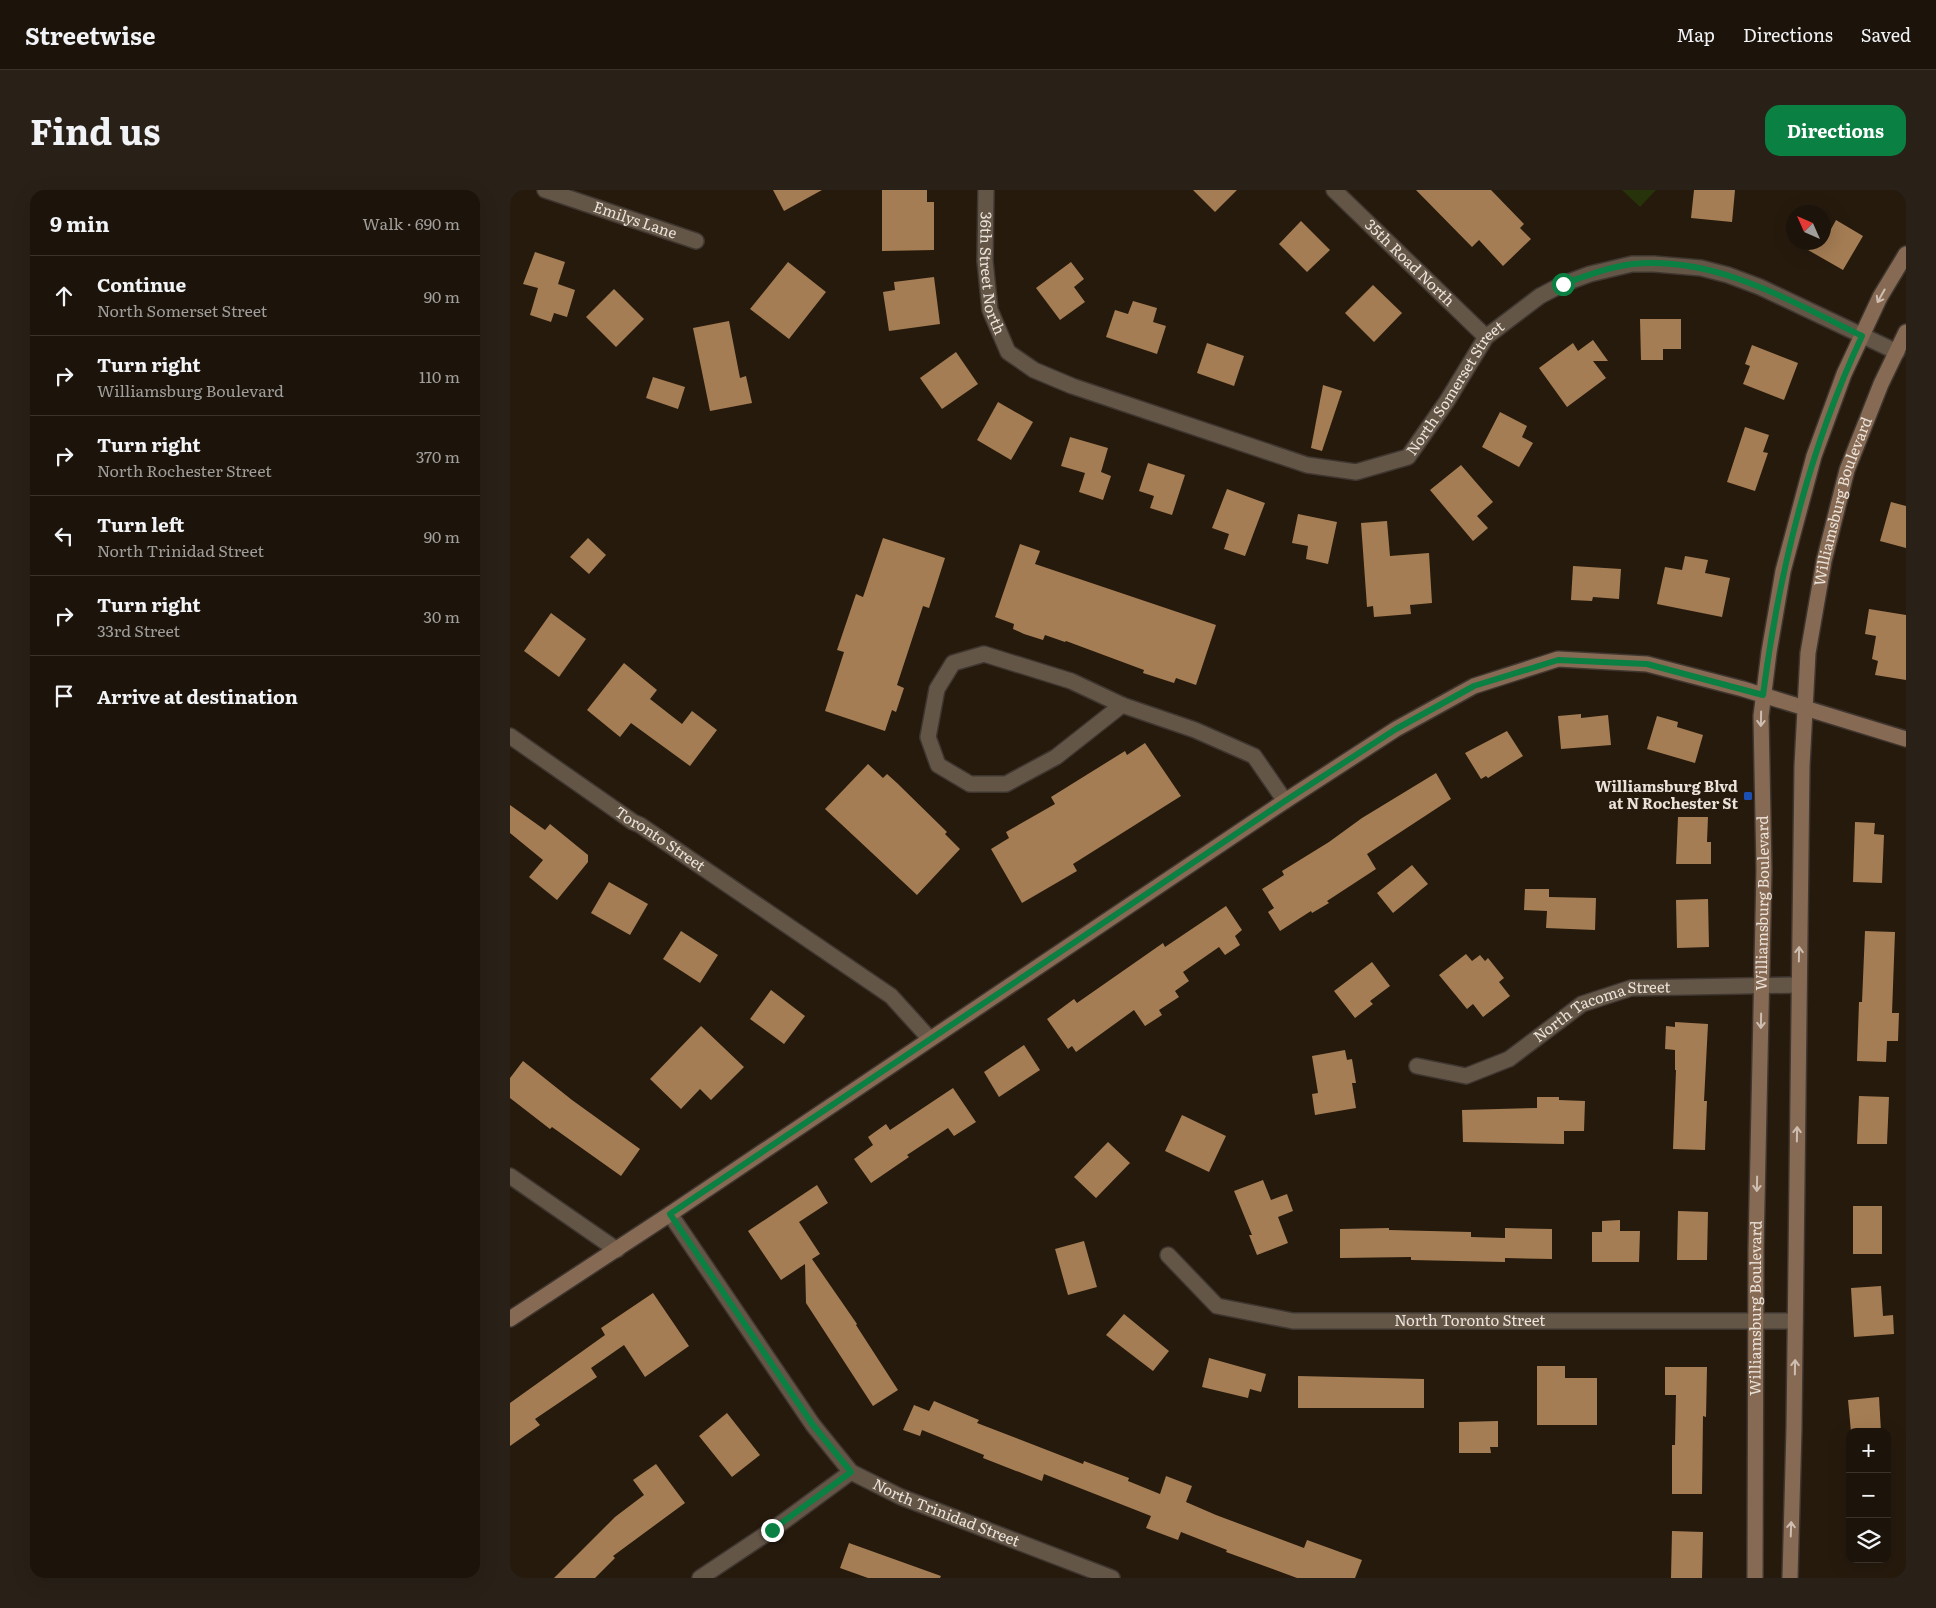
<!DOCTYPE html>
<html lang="en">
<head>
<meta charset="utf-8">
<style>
  body { margin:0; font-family:Literata,serif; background:#292118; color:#f1f3f6 }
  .controls { position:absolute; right:15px; bottom:15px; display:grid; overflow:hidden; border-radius:10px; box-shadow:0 5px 20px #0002 }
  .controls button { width:45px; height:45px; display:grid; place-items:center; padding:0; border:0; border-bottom:1px solid #3a332b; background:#1c140a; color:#f1f3f6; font:25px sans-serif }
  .compass { position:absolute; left:1276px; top:15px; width:45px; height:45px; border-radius:50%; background:#1c140a; box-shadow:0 5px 20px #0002; rotate:315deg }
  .stop { position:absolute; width:15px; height:15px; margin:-11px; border:4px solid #0b8043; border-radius:50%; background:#fff }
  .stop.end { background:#0b8043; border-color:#fff; box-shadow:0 1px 5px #0008 }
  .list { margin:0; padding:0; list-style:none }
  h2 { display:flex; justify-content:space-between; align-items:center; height:65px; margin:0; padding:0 20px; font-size:21px }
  h2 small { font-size:16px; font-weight:400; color:#a09e9c }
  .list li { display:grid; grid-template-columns:32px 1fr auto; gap:15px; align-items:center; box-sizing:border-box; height:80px; padding:0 20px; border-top:1px solid #3a332b }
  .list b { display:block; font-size:19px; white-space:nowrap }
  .list p { margin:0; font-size:16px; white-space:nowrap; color:#a09e9c }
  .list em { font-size:16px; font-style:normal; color:#a09e9c }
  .icon { flex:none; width:28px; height:28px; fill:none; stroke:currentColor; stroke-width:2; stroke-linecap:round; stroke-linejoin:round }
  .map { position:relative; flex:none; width:1396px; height:1388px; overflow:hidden; border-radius:15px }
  header { display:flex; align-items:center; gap:30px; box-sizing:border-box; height:70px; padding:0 25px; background:#1c140a; border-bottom:1px solid #3a332b }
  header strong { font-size:24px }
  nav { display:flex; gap:28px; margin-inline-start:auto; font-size:18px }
  .intro { display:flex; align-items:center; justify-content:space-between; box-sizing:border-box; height:120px; padding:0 30px }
  h1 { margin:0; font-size:35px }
  .button { padding:12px 22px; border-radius:15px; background:#0b8043; color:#fff; font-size:18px; font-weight:700 }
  main { display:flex; gap:30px; padding:0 30px }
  aside { flex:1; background:#1c140a; border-radius:15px; box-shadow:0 5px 20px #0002 }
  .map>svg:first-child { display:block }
  .green { fill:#27330a }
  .building { fill:#a57d54 }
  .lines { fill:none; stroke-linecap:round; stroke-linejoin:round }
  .street-casing { stroke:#3f3630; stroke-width:18 }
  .secondary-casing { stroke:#3f3630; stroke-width:18 }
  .street { stroke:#645647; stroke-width:15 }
  .secondary { stroke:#876a53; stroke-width:15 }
  .oneway { stroke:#cdbeb1 }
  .route { stroke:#0b8043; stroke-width:6 }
  .transit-dot { fill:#1a4fb4; stroke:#261a0d; stroke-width:2 }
  .labels { text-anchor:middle; stroke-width:5; stroke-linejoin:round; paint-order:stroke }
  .street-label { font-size:15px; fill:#ebe2d9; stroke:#261a0d }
  .poi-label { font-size:15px; font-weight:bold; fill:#ebe2d9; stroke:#261a0d; text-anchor:end }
</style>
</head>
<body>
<header>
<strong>Streetwise</strong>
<nav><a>Map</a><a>Directions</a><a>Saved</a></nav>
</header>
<div class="intro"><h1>Find us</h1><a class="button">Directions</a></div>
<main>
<aside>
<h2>9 min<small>Walk · 690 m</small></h2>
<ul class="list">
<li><svg class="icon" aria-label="ahead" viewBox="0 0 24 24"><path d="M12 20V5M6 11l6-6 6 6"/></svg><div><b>Continue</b><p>North Somerset Street</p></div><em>90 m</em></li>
<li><svg class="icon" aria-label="right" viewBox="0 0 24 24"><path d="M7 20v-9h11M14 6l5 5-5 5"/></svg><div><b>Turn right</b><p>Williamsburg Boulevard</p></div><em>110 m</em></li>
<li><svg class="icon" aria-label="right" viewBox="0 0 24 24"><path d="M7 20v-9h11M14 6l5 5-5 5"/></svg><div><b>Turn right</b><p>North Rochester Street</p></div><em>370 m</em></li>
<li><svg class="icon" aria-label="left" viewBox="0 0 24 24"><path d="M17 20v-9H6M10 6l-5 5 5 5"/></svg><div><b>Turn left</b><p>North Trinidad Street</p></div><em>90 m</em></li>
<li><svg class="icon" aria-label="right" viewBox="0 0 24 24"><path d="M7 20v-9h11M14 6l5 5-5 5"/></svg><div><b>Turn right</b><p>33rd Street</p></div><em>30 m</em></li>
<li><svg class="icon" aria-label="arrive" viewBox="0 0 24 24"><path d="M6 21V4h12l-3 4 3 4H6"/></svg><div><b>Arrive at destination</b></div></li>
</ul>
</aside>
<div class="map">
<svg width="1396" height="1388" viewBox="0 0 1396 1388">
  <rect width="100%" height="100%" fill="#261a0d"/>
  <!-- green -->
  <path class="green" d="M 1112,0 L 1146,0 L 1130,17 Z"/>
  <!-- building -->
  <g class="building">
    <path d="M 263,0 L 312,0 L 274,21 Z"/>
    <path d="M 372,0 L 417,0 L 417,12 L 424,12 L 424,60 L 372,61 Z"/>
    <path d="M 683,0 L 727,0 L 705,22 Z"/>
    <path d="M 906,0 L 981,0 L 1014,34 L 1010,38 L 1021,49 L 993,76 L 969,50 L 962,57 Z"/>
    <path d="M 1184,0 L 1225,0 L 1222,32 L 1181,28 Z"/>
    <path d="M 1326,30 L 1353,46 L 1333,80 L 1284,52 L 1314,52 Z"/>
    <path d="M 791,31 L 820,60 L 797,82 L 769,54 Z"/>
    <path d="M 25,62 L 55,72 L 48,94 L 65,100 L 57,127 L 44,123 L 41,132 L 20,125 L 28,98 L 13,94 Z"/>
    <path d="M 278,72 L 316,102 L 279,149 L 240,119 Z"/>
    <path d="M 561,72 L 574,89 L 564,97 L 575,112 L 550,130 L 526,98 Z"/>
    <path d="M 424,87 L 430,134 L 379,141 L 373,102 L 385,100 L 384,92 Z"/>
    <path d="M 863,95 L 892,123 L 864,152 L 835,123 Z"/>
    <path d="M 104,99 L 134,129 L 106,157 L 76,127 Z"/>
    <path d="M 623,111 L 647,118 L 643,132 L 656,136 L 647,164 L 596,147 L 605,120 L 618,124 Z"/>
    <path d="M 1130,129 L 1171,129 L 1171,159 L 1153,159 L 1153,170 L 1131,170 Z"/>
    <path d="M 219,131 L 230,188 L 236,186 L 242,213 L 200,221 L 183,138 Z"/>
    <path d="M 1083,150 L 1098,171 L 1083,171 L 1096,188 L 1057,217 L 1029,178 L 1063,153 L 1068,161 Z"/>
    <path d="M 697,153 L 734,166 L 724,196 L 687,183 Z"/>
    <path d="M 1242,155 L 1288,173 L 1274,210 L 1233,194 L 1240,176 L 1235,174 Z"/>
    <path d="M 446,162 L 468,194 L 432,219 L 410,188 Z"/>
    <path d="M 143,187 L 175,197 L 168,219 L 136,208 Z"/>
    <path d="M 813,195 L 832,201 L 812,261 L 801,258 Z"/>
    <path d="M 488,212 L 523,232 L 501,270 L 467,250 Z"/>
    <path d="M 990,222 L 1017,236 L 1012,247 L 1023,253 L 1009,277 L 972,257 Z"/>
    <path d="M 1235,237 L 1259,245 L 1253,262 L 1258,263 L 1245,301 L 1217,292 Z"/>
    <path d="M 560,247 L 598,258 L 591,282 L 601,286 L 593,310 L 569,302 L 575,283 L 551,276 Z"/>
    <path d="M 638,273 L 675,285 L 662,325 L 640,318 L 644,306 L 629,301 Z"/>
    <path d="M 951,275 L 983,312 L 967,326 L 978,338 L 963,351 L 920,300 Z"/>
    <path d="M 717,299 L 755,313 L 735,366 L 714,359 L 719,344 L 702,338 Z"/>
    <path d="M 1381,312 L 1396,316 L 1396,358 L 1370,351 Z"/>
    <path d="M 788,324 L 827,332 L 818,374 L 796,369 L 798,356 L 782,353 Z"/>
    <path d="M 877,331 L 880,366 L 919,363 L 922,413 L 900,415 L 901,424 L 864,427 L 863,416 L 857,417 L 851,333 Z"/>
    <path d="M 78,348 L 96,365 L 79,384 L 60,367 Z"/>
    <path d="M 373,348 L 435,368 L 419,418 L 413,416 L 387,495 L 394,498 L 386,522 L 382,520 L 375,541 L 315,521 L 334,462 L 327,460 L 346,404 L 353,407 Z"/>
    <path d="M 510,354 L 530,361 L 525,374 L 706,435 L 686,495 L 666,488 L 664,493 L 633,483 L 634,480 L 556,451 L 555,452 L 535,445 L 533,450 L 514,444 L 503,439 L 504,434 L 485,427 Z"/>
    <path d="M 1175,366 L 1198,370 L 1195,383 L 1220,388 L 1212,427 L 1147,414 L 1155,377 L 1172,380 Z"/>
    <path d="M 1063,376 L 1111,379 L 1109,409 L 1083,407 L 1082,411 L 1061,410 Z"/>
    <path d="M 1359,419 L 1396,425 L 1396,490 L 1365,485 L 1368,471 L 1362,469 L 1366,446 L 1355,444 Z"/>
    <path d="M 41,423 L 76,449 L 49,487 L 14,461 Z"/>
    <path d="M 114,473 L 147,500 L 140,509 L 172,534 L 182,521 L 207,540 L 180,576 L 121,533 L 110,547 L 77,520 Z"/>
    <path d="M 1071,524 L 1071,528 L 1098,525 L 1101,555 L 1051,559 L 1048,526 Z"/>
    <path d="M 1147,526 L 1168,532 L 1167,537 L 1193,545 L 1185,573 L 1137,559 Z"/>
    <path d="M 997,541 L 1013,566 L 978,588 L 976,586 L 971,589 L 955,563 Z"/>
    <path d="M 635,553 L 671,606 L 563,674 L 567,681 L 512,713 L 481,659 L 499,648 L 496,642 L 545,614 L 541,607 L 615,561 L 617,565 Z"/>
    <path d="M 358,574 L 373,588 L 377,584 L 387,593 L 437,642 L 435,644 L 450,659 L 407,705 L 315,619 Z"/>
    <path d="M 926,583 L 941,609 L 857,664 L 866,679 L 817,711 L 819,713 L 802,723 L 801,721 L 770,741 L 758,722 L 764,718 L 752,699 L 774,685 L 772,681 L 819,652 L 852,628 Z"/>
    <path d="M 0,615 L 35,640 L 40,634 L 78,665 L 78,672 L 47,710 L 19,687 L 33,670 L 0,643 Z"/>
    <path d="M 1168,627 L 1198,627 L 1197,652 L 1201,652 L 1201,674 L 1166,674 Z"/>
    <path d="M 1345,632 L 1365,633 L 1364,644 L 1374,645 L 1372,693 L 1343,692 Z"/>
    <path d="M 902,675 L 918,694 L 883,723 L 867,703 Z"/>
    <path d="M 99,692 L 138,714 L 120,745 L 81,723 Z"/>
    <path d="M 1015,699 L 1039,699 L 1039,707 L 1086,708 L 1085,740 L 1036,738 L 1037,721 L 1014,720 Z"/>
    <path d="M 1198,709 L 1199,757 L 1167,758 L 1166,710 Z"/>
    <path d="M 716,716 L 732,740 L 725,746 L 730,755 L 715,765 L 709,757 L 673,782 L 679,791 L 665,801 L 669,807 L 649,820 L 652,825 L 635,836 L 624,820 L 566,862 L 562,856 L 558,859 L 537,829 L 564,809 L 567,813 L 653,753 L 655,757 Z"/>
    <path d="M 171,741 L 208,765 L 190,793 L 153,769 Z"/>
    <path d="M 1355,741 L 1385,742 L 1382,823 L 1389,823 L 1388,851 L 1377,851 L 1376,872 L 1347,871 L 1349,812 L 1352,812 Z"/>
    <path d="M 956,764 L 962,771 L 970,765 L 975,771 L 978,768 L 994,788 L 989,792 L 1000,806 L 973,827 L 963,814 L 957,819 L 929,785 Z"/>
    <path d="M 862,772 L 880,796 L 860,811 L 863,814 L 845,828 L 824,801 Z"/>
    <path d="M 261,800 L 295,826 L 274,854 L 240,829 Z"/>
    <path d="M 1165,832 L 1198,834 L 1194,911 L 1197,911 L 1195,960 L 1163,959 L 1166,880 L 1165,880 L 1165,860 L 1155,859 L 1156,836 L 1165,837 Z"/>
    <path d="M 191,836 L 234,877 L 201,910 L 190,899 L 171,919 L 140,889 Z"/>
    <path d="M 514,855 L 530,880 L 489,907 L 474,882 Z"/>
    <path d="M 835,860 L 837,870 L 842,869 L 846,893 L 842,893 L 846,918 L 805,925 L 802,904 L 808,903 L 802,866 Z"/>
    <path d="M 13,871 L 62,910 L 130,959 L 111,986 L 42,937 L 40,939 L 0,908 L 0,888 Z"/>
    <path d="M 443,898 L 466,932 L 444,946 L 438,938 L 397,965 L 399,967 L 361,993 L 344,969 L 363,955 L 358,947 L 376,934 L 380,940 Z"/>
    <path d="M 1349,906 L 1379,907 L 1377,954 L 1347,954 Z"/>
    <path d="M 1027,907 L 1049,907 L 1049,910 L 1075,911 L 1074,941 L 1054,941 L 1054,954 L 953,952 L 952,920 L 1027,918 Z"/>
    <path d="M 672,925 L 716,946 L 699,982 L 655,961 Z"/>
    <path d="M 598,952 L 620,973 L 586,1008 L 564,987 Z"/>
    <path d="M 753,990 L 761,1010 L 777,1004 L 783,1021 L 768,1027 L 778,1053 L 747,1065 L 739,1045 L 742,1045 L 724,1001 Z"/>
    <path d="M 307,995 L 318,1013 L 289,1032 L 310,1064 L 302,1069 L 347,1134 L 346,1135 L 388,1200 L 363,1216 L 296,1113 L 295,1074 L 271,1090 L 238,1041 Z"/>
    <rect x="1343" y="1016" width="29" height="48"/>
    <path d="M 1168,1021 L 1198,1022 L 1197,1070 L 1167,1070 Z"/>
    <path d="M 1110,1030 L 1110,1041 L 1130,1041 L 1129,1072 L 1082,1072 L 1082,1042 L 1092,1042 L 1092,1031 Z"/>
    <path d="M 879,1038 L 879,1040 L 961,1042 L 961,1047 L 995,1048 L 995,1038 L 1042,1039 L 1042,1069 L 995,1068 L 995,1072 L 901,1070 L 901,1067 L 830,1068 L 830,1039 Z"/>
    <path d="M 574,1051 L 587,1097 L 558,1105 L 545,1059 Z"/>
    <path d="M 1371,1096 L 1373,1126 L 1383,1125 L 1384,1144 L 1344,1147 L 1341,1098 Z"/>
    <path d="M 143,1103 L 179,1156 L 135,1187 L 114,1155 L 81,1178 L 87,1187 L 25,1229 L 30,1235 L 0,1256 L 0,1213 L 95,1145 L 91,1138 Z"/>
    <path d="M 614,1124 L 659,1161 L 643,1181 L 596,1145 Z"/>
    <path d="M 699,1168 L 756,1184 L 751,1202 L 740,1199 L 738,1208 L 692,1197 Z"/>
    <path d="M 1027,1176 L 1055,1176 L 1055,1188 L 1087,1188 L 1087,1235 L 1027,1235 Z"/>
    <path d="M 1155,1177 L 1197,1177 L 1196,1227 L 1193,1226 L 1192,1304 L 1162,1304 L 1162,1255 L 1165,1255 L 1166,1205 L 1155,1205 Z"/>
    <path d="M 788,1186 L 914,1189 L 914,1218 L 788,1218 Z"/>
    <path d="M 1369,1207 L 1371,1242 L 1341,1242 L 1338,1210 Z"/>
    <path d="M 424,1211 L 469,1230 L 467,1233 L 573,1274 L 574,1271 L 619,1288 L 618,1291 L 650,1304 L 656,1286 L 682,1296 L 676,1312 L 706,1325 L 794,1358 L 797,1350 L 852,1370 L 845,1388 L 787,1388 L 716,1362 L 717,1360 L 671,1342 L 668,1350 L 636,1338 L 641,1326 L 534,1284 L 532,1291 L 473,1268 L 474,1265 L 412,1240 L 410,1246 L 393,1240 L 404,1215 L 419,1221 Z"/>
    <path d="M 217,1223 L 250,1265 L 222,1287 L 189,1246 Z"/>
    <path d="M 988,1231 L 988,1257 L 980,1257 L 981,1263 L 949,1263 L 949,1232 Z"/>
    <path d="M 146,1274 L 175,1313 L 103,1366 L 105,1368 L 85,1388 L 44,1388 L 105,1327 L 134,1305 L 123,1290 Z"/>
    <path d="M 1162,1341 L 1193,1342 L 1192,1388 L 1161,1388 Z"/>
    <path d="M 339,1353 L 431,1386 L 430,1388 L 358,1388 L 330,1378 Z"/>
  </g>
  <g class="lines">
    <defs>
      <g id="street">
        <path id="s1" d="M 35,0 L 186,51"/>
        <path id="s2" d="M 476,0 L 475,71 L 480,120 L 498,162 L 524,180 L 562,196 L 797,275 L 846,282 L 898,267 L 937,211 L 976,147 L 1030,106 L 1053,94 L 1080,84 L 1122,74 L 1144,74 L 1191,78 L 1218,85 L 1250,97 L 1387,162"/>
        <path id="s3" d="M 824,0 L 976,147"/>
        <path d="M 474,464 L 561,491 L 612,515 L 546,567 L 496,594 L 460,594 L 428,575 L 418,547 L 427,499 L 443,473 Z"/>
        <path d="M 612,515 L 685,540 L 744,566 L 775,611"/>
        <path id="s4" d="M 0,546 L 123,632 L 130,635 L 381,806 L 420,849"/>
        <path id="s5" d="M 907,876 L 956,886 L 999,869 L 1072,814 L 1121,798 L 1289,795"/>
        <path d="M 0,986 L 107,1060"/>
        <path id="s6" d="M 160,1024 L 303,1235 L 341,1282 L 391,1307 L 602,1388"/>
        <path id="s7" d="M 658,1065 L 707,1116 L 783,1131 L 1285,1131"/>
        <path d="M 190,1388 L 262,1340 L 341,1282"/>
      </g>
      <g id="secondary">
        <path d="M 0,1129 L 160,1024 L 775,611 L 886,539 L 964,496 L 1048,469 L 1137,474 L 1233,499 L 1396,549"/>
        <path id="s8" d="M 1245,1388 L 1246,1059 L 1254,680 L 1251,526 L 1259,462 L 1273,381 L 1304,266 L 1334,184 L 1370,107 L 1396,64"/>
        <path id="s9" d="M 1280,1388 L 1284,1238 L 1292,576 L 1298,463 L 1314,371 L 1337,280 L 1371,194 L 1396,142"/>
      </g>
    </defs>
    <!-- street casing -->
    <use href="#street" class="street-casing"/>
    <!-- secondary casing -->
    <use href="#secondary" class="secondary-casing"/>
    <!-- street -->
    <use href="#street" class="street"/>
    <!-- secondary -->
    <use href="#secondary" class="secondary"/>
  </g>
  <!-- one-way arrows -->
  <defs><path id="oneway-shaft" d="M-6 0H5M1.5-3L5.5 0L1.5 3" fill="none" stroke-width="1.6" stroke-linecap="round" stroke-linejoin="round" transform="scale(1.25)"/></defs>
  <g class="oneway">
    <use href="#oneway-shaft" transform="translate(1371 106) rotate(119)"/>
    <use href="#oneway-shaft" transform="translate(1251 529) rotate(91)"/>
    <use href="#oneway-shaft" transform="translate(1289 764) rotate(-89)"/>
    <use href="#oneway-shaft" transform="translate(1251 831) rotate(91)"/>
    <use href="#oneway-shaft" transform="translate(1287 944) rotate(-89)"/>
    <use href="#oneway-shaft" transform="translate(1247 994) rotate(91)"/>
    <use href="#oneway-shaft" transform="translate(1285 1177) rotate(-89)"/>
    <use href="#oneway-shaft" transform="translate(1281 1339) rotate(-88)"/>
  </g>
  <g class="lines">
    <!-- route -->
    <path class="route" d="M 262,1340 L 341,1282 L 303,1235 L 160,1024 L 775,611 L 886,539 L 964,496 L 1048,470 L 1137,474 L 1253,505 C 1269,381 1299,259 1352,146 C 1280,111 1206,66 1123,74 C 1099,77 1076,86 1053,94"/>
  </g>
  <!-- markers -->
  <rect class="transit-dot" x="1233" y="601" width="10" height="10" rx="2.5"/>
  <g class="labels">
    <!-- street labels -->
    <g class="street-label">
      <text dy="5" stroke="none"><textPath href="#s1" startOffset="95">Emilys Lane</textPath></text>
      <text dy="5" stroke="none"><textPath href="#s3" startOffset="105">35th Road North</textPath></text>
      <text dy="5" stroke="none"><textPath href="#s2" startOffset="84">36th Street North</textPath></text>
      <text dy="5" stroke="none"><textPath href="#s2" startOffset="674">North Somerset Street</textPath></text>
      <text dy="5" stroke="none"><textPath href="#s9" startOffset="1081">Williamsburg Boulevard</textPath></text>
      <text dy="5" stroke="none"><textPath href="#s4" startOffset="182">Toronto Street</textPath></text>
      <text dy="5" stroke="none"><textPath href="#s8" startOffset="675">Williamsburg Boulevard</textPath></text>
      <text dy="5" stroke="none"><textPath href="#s5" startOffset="204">North Tacoma Street</textPath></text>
      <text dy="5" stroke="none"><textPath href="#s8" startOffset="270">Williamsburg Boulevard</textPath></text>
      <text dy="5" stroke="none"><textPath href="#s7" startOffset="325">North Toronto Street</textPath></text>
      <text dy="5" stroke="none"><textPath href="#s6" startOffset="419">North Trinidad Street</textPath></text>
    </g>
    <!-- poi labels -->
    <g class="poi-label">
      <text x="1228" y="602">Williamsburg Blvd<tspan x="1228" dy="17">at N Rochester St</tspan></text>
    </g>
  </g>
</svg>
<div class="controls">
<button>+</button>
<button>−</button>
<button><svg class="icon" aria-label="layers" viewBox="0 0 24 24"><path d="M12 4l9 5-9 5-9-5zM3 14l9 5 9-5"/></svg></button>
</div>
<svg class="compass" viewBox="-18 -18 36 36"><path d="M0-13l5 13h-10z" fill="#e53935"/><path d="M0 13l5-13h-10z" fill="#a09e9c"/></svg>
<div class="stop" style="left:1053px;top:94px"></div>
<div class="stop end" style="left:262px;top:1340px"></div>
</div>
</main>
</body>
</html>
